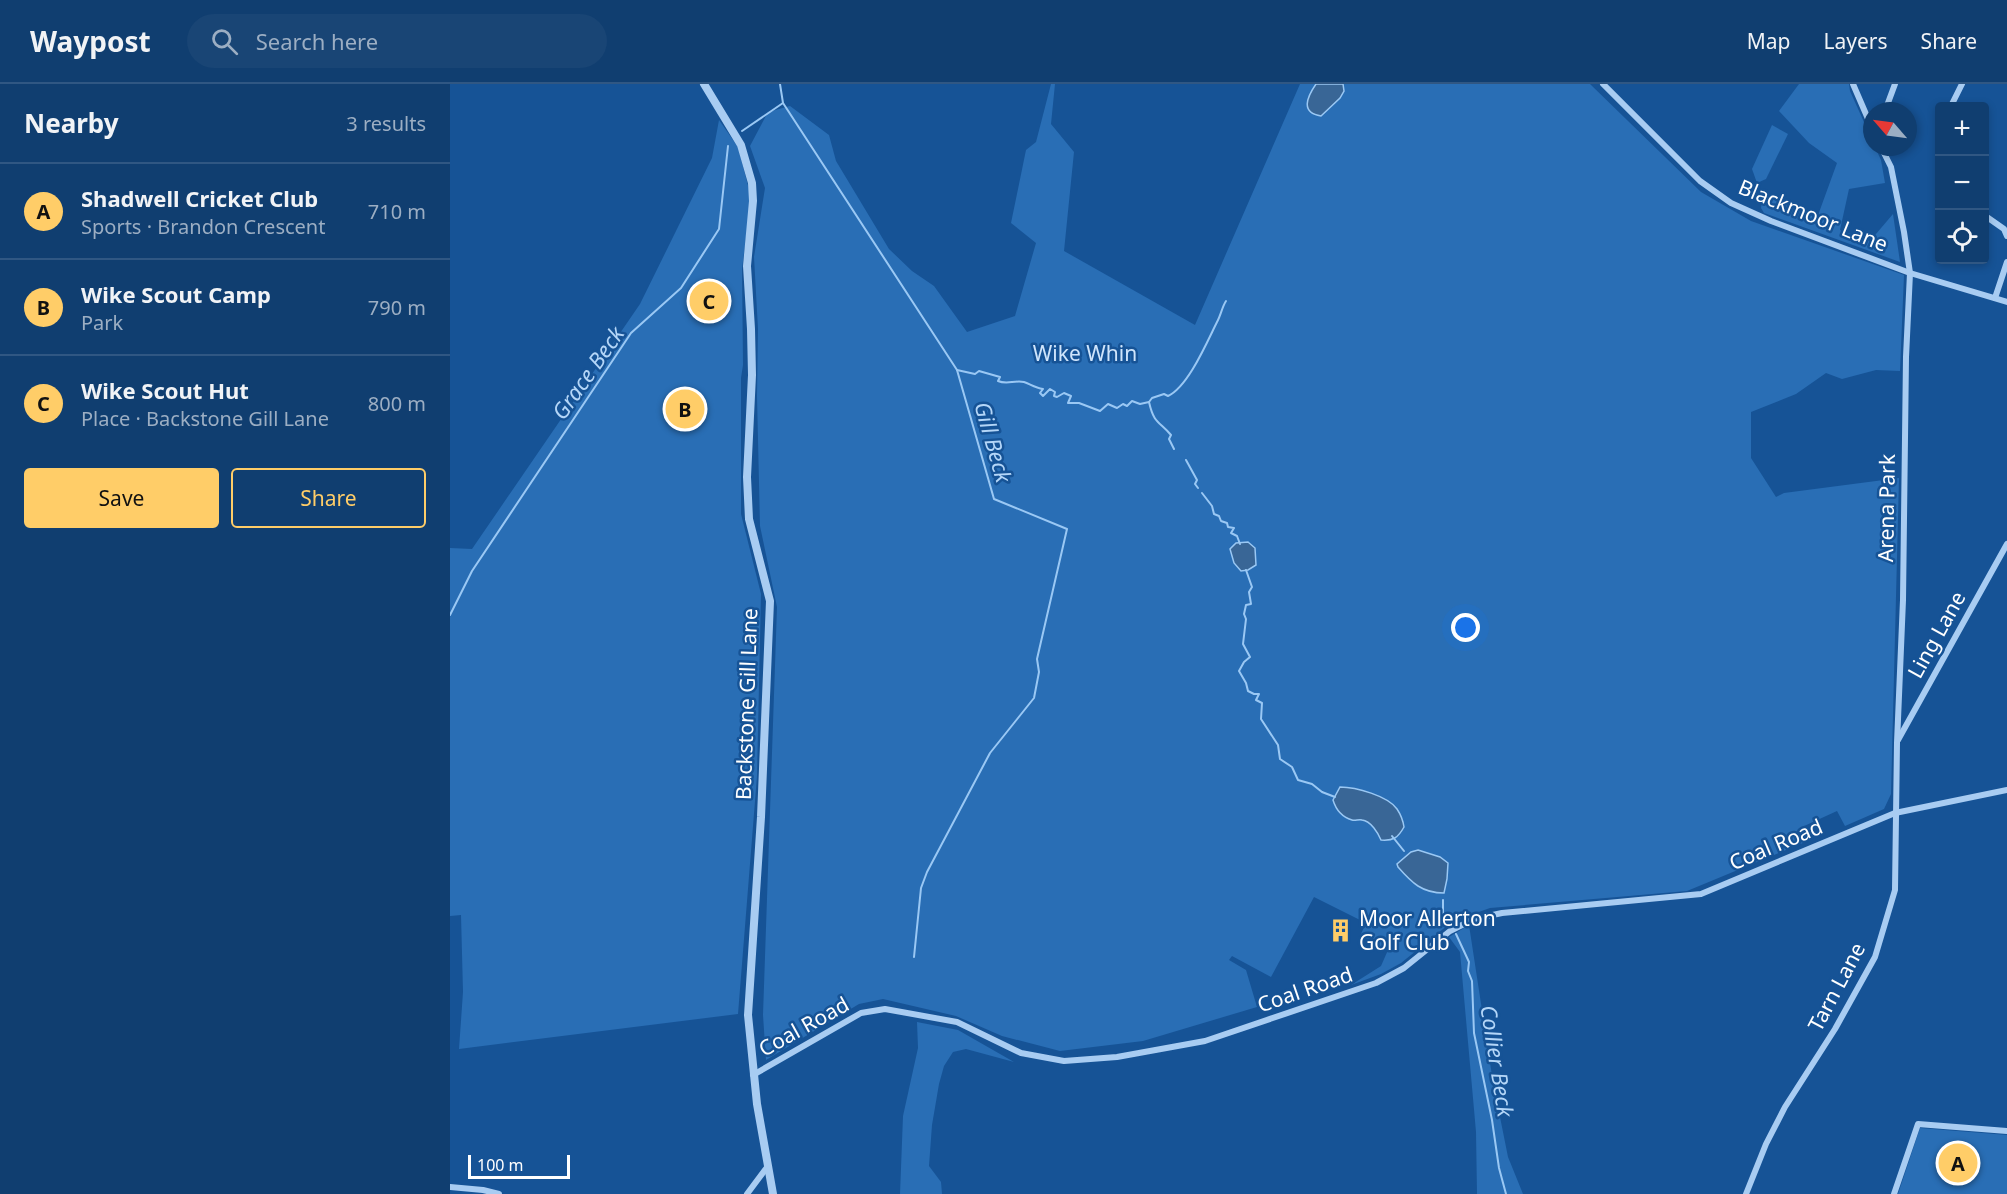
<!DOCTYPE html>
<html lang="en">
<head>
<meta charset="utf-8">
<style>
  body { margin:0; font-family:"Noto Sans",sans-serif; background:#194575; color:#f1f3f6 }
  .controls { position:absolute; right:18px; top:18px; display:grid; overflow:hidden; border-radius:6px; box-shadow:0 3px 9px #0003 }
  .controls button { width:54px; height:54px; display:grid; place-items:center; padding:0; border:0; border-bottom:2px solid #305783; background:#103e70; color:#f1f3f6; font:30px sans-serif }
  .compass { position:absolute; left:1413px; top:18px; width:54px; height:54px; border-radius:50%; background:#103e70; box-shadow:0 3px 9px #0003; rotate:298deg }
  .scale { position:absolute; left:18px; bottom:15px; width:102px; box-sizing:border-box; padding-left:6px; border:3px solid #fff; border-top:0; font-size:16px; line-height:21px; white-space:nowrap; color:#fff; -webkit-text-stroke:4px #165396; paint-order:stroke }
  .you { position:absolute; left:1016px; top:544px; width:21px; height:21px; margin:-15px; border:4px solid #fff; border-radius:50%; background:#1a73e8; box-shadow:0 0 0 9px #1a73e833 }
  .badge { display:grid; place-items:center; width:39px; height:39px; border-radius:50%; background:#ffcd68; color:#111; font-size:20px; font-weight:700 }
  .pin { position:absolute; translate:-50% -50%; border:3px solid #fff; box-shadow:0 2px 6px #0006 }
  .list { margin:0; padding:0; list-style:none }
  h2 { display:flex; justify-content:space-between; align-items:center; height:78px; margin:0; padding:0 24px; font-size:26px }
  h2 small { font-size:20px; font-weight:400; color:#9caec3 }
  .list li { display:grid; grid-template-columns:39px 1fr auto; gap:18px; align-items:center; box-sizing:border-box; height:96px; padding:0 24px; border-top:2px solid #305783 }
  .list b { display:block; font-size:22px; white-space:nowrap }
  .list p { margin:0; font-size:20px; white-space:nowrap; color:#9caec3 }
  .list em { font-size:20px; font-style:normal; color:#9caec3 }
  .actions { display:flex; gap:12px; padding:18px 24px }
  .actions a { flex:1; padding:14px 0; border:2px solid #ffcd68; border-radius:6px; text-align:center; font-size:21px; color:#ffcd68 }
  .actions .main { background:#ffcd68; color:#111 }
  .icon { flex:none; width:33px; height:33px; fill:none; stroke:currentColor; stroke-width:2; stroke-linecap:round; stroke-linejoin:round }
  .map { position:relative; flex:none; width:1557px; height:1110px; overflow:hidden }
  header { display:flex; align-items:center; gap:36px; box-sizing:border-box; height:84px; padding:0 30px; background:#103e70; border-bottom:2px solid #305783 }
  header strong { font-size:28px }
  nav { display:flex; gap:33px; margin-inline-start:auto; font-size:21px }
  .search { width:420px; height:54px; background:#194575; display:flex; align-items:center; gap:15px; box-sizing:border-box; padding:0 21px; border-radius:33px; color:#9caec3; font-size:22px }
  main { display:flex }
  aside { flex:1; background:#103e70 }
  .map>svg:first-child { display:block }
  .green { fill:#296eb5 }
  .water { fill:#396696; stroke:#9ac8f4; stroke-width:1.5 }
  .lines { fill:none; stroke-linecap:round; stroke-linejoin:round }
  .stream { stroke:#9ac8f4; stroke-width:2 }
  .minor { stroke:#a8ccf2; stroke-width:6 }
  .tertiary { stroke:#a8ccf2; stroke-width:8 }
  .labels { text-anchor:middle; stroke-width:5; stroke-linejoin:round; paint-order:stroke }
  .street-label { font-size:21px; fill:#fff; stroke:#165396 }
  .park-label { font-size:21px; fill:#cfe5fc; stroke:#165396 }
  .poi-label { font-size:21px; fill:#fff; stroke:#165396; text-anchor:start }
  .water-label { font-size:22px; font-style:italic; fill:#b4d6f8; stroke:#165396 }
</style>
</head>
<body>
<header>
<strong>Waypost</strong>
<div class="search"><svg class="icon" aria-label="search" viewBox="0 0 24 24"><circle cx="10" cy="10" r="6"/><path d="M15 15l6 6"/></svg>Search here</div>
<nav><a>Map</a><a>Layers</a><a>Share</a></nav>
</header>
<main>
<aside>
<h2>Nearby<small>3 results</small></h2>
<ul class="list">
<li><span class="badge">A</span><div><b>Shadwell Cricket Club</b><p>Sports · Brandon Crescent</p></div><em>710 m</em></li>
<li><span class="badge">B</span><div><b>Wike Scout Camp</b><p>Park</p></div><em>790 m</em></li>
<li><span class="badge">C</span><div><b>Wike Scout Hut</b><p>Place · Backstone Gill Lane</p></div><em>800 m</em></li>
</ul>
<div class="actions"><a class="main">Save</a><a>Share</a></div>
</aside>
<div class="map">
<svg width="1557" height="1110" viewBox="0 0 1557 1110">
  <rect width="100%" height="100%" fill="#165396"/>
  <!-- green -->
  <g class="green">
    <path d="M 601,0 L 605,0 L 601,40 L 624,68 L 614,167 L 745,241 L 850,0 L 1140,0 L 1251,108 L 1301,137 L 1454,191 L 1450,287 L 1426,286 L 1392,295 L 1376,289 L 1346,310 L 1301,328 L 1301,374 L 1326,413 L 1334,409 L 1449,394 L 1441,710 L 1434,725 L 1395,742 L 1387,727 L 1352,743 L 1355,758 L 1237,807 L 1040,824 L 1003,837 L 951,879 L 931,890 L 901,901 L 931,882 L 938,866 L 910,852 L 916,839 L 864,813 L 821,893 L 782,872 L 779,876 L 796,886 L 807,923 L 693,957 L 610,967 L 552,952 L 506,932 L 433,915 L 409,920 L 316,976 L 313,931 L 327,523 L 310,442 L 307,312 L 308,245 L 304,173 L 315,104 L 300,62 L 318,28 L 340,22 L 379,51 L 386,77 L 439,165 L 462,187 L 484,202 L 517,248 L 565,232 L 586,159 L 561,139 L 576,66 L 586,58 Z"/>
    <path d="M 1349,0 L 1399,0 L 1400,7 L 1422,56 L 1422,63 L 1425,63 L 1431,76 L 1435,99 L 1399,105 L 1390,146 L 1420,157 L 1443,130 L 1450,178 L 1314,129 L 1311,124 L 1313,111 L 1367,134 L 1387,79 L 1359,59 L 1329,27 Z"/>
    <path d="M 269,36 L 288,63 L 301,113 L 292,185 L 293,281 L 291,294 L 291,430 L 311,510 L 307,692 L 288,930 L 9,965 L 13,908 L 11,831 L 0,832 L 0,464 L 22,465 L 190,220 L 262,74 Z"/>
    <path d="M 1322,41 L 1338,50 L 1316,95 L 1307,99 L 1302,85 Z"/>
    <path d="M 1019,841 L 1043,998 L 1058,1073 L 1073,1110 L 1027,1110 L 1026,1048 L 1010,868 L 999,853 Z"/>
    <path d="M 467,938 L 508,946 L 564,978 L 516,965 L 503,968 L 494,982 L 489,1000 L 482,1041 L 479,1082 L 491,1098 L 492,1110 L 450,1110 L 453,1032 L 468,964 Z"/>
    <path d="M 1470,1044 L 1557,1051 L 1557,1110 L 1448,1110 Z"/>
  </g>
  <!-- water -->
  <g class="water">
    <path d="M 866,0 L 893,0 L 894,7 L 890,14 L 871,32 C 850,29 857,13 866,0 Z"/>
    <path d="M 798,458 L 805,464 L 806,481 L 798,486 L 791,487 L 784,479 L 780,465 L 786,459 Z"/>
    <path d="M 890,703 C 906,703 938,712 947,725 C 951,731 953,736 954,743 C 948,754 943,757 931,756 C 928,749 921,737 912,736 C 909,735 905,737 902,736 C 892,733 886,726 883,716 Z"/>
    <path d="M 968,766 L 990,773 L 998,779 L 997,795 L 994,809 C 972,809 962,799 948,783 L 947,780 L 961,768 Z"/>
  </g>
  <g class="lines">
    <!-- stream -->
    <g class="stream">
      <path d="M 330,0 L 333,19 L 507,286 L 544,415 L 617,445 L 587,575 L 589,588 L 584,614 L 540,669 L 477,788 L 471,804 L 464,873"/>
      <path d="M 292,47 L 333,19"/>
      <path d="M 507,286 L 525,290 L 529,287 L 550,293 L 548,297 C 557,301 564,296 574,298 C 580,300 585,304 593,305 L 590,309 L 593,312 L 600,305 L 605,308 L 604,312 L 607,313 L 614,309 L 621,312 L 618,319 L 629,319 L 650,327 L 658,320 L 667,324 L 673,320 L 677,322 L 682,317 L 690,320 L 699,318 C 704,340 709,337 721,351 L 719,355 L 724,365"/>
      <path d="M 699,318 L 702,314 L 714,310 L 718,312 C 738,303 757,258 767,238 C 771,231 772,223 776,217"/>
      <path d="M 736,376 L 747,396 L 745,400 L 748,404"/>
      <path d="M 752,409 L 762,422 L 764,430 L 769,432 L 771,437 L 777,439 L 778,443 L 784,444 L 781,449 L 787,452 L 790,460"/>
      <path d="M 796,486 L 802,503 L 799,508 L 801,520 L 796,521 L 794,530 L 796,535 L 793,560 L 800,573 L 794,578 L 789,587 L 796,599 L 798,607 L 804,610 L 809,610 L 806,616 L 812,619 L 811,635 L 828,661 L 830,675 L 842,683 L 848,696 L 862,700 L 872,708 L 885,713"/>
      <path d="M 0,531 L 22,487 L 181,249 L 231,204 L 269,145 L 278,62"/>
      <path d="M 942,752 L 954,767"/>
      <path d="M 993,816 L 993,831 L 1000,840"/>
      <path d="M 1006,850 L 1019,878 L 1018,887 L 1022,897 L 1024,949 L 1042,1036 L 1049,1084 L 1056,1110"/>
    </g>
    <!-- minor -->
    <g class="minor">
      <path d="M 1153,0 L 1250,97 L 1281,119 L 1321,137 L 1460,189 L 1557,218"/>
      <path d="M 1403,0 L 1422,44"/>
      <path d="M 1501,22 L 1512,0"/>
      <path d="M 1435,27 L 1445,0"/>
      <path d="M 1534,131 L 1554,145 L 1557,152"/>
      <path d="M 1545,214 L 1557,178"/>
      <path d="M 1448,656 L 1557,460"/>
      <path d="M 303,991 L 411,929 L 435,925 L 507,938 L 571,969 L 614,977 L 667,973 L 755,957 L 926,899 L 954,884 L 1000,847 L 1024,835 L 1052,829 L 1251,810 L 1445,729 L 1557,706"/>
      <path d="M 0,1103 L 33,1106 L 49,1110"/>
      <path d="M 297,1110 L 318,1082"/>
      <path d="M 1296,1110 L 1316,1060 L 1335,1023 L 1385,945 L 1425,873 L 1445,806 L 1447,659 L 1453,516 L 1456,273 L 1460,189 L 1454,148 L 1441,83 L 1431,63"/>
      <path d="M 1444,1110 L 1468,1040 L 1557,1047"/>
    </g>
    <!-- tertiary -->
    <path class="tertiary" d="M 254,0 L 291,61 L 302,99 L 303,117 L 297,182 L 301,245 L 302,291 L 297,393 L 299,435 L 320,517 L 311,733 L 298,931 L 307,1020 L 323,1110"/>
  </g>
  <!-- icons -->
  <defs>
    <symbol id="building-bare" viewBox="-9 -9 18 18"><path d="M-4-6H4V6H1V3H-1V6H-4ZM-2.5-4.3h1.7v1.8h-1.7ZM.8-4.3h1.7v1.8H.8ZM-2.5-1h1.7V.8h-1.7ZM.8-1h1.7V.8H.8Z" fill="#ffcd68" stroke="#165396" stroke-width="2.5" paint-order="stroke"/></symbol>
  </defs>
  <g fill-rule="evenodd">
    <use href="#building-bare" x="874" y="830" width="33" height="33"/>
  </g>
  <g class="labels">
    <!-- street labels -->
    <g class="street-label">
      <text transform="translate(1363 132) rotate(22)" y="7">Blackmoor Lane</text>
      <text transform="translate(1437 424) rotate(-89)" y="7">Arena Park</text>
      <text transform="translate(1487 551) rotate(-61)" y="7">Ling Lane</text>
      <text transform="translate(297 620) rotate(-88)" y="7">Backstone Gill Lane</text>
      <text transform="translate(1326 761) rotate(-23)" y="7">Coal Road</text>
      <text transform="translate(1387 903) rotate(-62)" y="7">Tarn Lane</text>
      <text transform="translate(855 906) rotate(-19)" y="7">Coal Road</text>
      <text transform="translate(354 943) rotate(-29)" y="7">Coal Road</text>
    </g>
    <!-- park labels -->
    <g class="park-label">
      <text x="635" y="277">Wike Whin</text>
    </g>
    <!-- poi labels -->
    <g class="poi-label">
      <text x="909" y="842">Moor Allerton<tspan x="909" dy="24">Golf Club</tspan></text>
    </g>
    <!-- water labels -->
    <g class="water-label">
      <text transform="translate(138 289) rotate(-55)" y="8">Grace Beck</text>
      <text transform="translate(543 358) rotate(74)" y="8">Gill Beck</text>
      <text transform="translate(1047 977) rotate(81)" y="8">Collier Beck</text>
    </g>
  </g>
</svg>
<div class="controls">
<button>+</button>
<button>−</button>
<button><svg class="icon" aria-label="locate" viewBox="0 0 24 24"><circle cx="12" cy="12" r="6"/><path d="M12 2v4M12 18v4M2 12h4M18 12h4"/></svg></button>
</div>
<svg class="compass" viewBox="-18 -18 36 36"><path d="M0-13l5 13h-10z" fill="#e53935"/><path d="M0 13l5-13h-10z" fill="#9caec3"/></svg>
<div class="scale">100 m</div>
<div class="you"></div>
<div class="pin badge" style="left:1508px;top:1079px">A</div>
<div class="pin badge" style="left:235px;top:325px">B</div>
<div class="pin badge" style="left:259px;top:217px">C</div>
</div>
</main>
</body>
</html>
